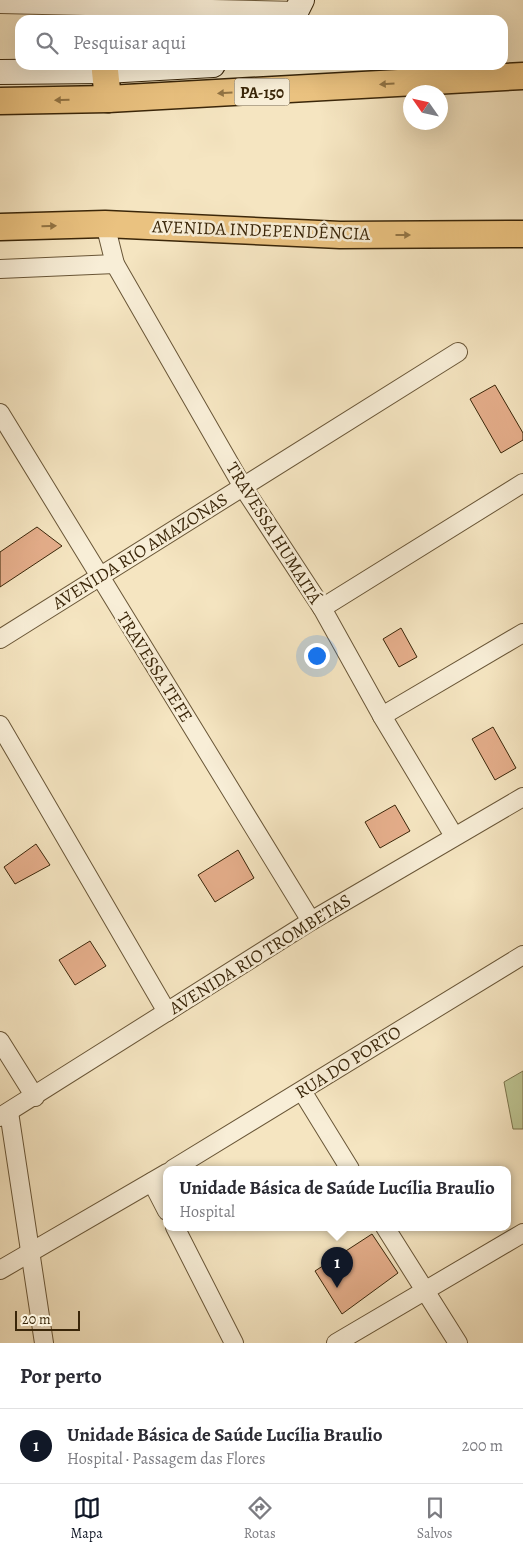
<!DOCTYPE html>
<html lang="pt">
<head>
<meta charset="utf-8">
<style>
  body { margin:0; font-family:Alegreya,serif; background:#f7f7f7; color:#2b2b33 }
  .compass { position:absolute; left:403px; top:85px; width:45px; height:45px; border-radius:50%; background:#fff; box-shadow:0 5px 20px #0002; rotate:304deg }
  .scale { position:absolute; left:15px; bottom:12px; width:65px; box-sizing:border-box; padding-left:5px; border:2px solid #3a2609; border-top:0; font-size:14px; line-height:18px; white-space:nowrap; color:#3a2609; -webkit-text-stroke:4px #f8eed7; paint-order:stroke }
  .you { position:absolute; left:316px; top:655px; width:18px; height:18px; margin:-12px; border:4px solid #fff; border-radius:50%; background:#1a73e8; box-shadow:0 0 0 8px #1a73e833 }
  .badge { display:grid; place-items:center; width:32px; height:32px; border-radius:50%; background:#111827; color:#fff; font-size:16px; font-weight:700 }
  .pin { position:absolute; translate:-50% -41px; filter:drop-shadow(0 1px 2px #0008) }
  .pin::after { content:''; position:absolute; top:26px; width:18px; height:15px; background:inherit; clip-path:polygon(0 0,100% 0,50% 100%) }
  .popup { position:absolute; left:163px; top:1166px; width:348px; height:65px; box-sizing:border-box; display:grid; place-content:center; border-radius:10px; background:#fff; filter:drop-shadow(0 1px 4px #0005); font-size:16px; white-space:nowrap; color:#7c7c81 }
  .popup b { font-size:19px; color:#2b2b33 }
  .popup::after { content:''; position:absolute; left:50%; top:100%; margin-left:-10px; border:10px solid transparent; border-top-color:#fff }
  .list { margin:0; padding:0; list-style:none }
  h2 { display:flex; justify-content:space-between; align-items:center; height:65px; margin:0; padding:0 20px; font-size:21px }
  h2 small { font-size:16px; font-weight:400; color:#7c7c81 }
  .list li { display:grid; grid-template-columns:32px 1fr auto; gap:15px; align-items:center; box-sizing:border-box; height:75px; padding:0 20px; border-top:1px solid #e1e1e2 }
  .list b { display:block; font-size:19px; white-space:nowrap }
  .list p { margin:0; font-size:16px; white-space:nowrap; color:#7c7c81 }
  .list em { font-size:16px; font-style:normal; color:#7c7c81 }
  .icon { flex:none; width:28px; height:28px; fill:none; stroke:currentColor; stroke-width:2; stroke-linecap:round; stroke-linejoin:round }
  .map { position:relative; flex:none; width:523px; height:1343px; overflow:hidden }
  .search { position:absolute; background:#fff; box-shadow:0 5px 20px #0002; left:15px; right:15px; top:15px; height:55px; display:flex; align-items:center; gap:12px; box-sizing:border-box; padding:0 18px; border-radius:15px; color:#7c7c81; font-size:19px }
  .sheet { height:140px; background:#fff }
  nav { display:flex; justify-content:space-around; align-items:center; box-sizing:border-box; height:70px; border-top:1px solid #e1e1e2; background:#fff; font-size:14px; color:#7c7c81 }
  nav a { display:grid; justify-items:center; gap:2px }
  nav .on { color:#111827 }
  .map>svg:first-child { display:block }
  .green { fill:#bdc492; stroke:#7c754e }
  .building { fill:#e5ae8b; stroke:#3a2609 }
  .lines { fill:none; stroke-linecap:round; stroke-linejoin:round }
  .street-casing { stroke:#695637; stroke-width:20 }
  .secondary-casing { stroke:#3a2609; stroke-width:26 }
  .primary-casing { stroke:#3a2609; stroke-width:29 }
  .street { stroke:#f8eed7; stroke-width:18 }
  .secondary { stroke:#f8eed7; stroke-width:24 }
  .primary { stroke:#eac280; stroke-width:26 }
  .oneway { fill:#927444 }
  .labels { text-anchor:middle; stroke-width:5; stroke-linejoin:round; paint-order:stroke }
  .shield { fill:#f8eed7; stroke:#736247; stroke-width:1 }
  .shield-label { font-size:16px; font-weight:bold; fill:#3a2609 }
  .street-label { font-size:18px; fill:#3a2609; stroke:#f8eed7 }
</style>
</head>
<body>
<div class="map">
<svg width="523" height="1343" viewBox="0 0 523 1343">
  <rect width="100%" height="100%" fill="#f5e5c1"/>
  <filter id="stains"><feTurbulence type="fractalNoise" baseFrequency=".004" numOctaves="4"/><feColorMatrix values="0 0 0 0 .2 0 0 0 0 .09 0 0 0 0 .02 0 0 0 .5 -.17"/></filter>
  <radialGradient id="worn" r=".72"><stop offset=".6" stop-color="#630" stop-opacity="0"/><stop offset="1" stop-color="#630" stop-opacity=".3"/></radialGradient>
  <!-- green -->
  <path class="green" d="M 523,1071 L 523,1129 L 513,1129 L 504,1082 Z"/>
  <!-- building -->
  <g class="building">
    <path d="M 495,385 L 523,433 L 523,440 L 501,453 L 470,399 Z"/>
    <path d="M 37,527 L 62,546 L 0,587 L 0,552 Z"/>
    <path d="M 401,628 L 417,657 L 399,667 L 383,639 Z"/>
    <path d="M 493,727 L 516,768 L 495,780 L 472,739 Z"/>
    <path d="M 395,805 L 410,831 L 380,848 L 365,822 Z"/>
    <path d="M 36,844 L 50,865 L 15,884 L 4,867 Z"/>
    <path d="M 238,850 L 254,878 L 215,902 L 198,875 Z"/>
    <path d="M 90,941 L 106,966 L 75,985 L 59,960 Z"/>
    <path d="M 372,1234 L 398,1273 L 342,1314 L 315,1271 Z"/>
  </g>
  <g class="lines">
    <defs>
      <g id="street">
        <path d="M 0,4 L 297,11"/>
        <path d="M 105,224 L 115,264 L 243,487 L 322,608 L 382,716 L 454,836"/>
        <path d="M 0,269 L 115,264"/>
        <path d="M 0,413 L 311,921"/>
        <path d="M 322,608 L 523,483"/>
        <path d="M 0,639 L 458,352"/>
        <path d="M 382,716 L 523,633"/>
        <path d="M 0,725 L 167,1012"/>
        <path d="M 0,1041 L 35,1097"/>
        <path d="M 302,1091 L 350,1169"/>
        <path d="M 9,1112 L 44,1343"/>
        <path d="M 0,1117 L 311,921 L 523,797"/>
        <path d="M 173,1169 L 523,955"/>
        <path d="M 152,1182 L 167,1211"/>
        <path d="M 175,1227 L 234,1343"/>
        <path d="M 385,1227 L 458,1343"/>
        <path d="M 0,1270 L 167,1173"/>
        <path d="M 336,1343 L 523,1233"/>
      </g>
      <g id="secondary">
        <path d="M 292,20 L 302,0"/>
        <path d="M 0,72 L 105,71 L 213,65"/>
      </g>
      <g id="primary">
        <path d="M 105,71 L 108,99"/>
        <path d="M 0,101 L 108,99 L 523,76"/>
        <path d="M 0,227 L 105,224 L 340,235 L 523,234"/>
      </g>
    </defs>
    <!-- street casing -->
    <use href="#street" class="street-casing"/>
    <!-- secondary casing -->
    <use href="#secondary" class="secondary-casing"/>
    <!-- primary casing -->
    <use href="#primary" class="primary-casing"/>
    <!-- street -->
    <use href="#street" class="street"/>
    <!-- secondary -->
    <use href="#secondary" class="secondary"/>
    <!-- primary -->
    <use href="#primary" class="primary"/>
  </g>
  <!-- one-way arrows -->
  <defs><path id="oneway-solid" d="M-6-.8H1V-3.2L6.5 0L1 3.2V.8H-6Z" transform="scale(1.25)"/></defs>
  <g class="oneway">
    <use href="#oneway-solid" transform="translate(387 84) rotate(177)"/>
    <use href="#oneway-solid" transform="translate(225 93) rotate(177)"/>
    <use href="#oneway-solid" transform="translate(62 100) rotate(179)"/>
    <use href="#oneway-solid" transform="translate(49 226) rotate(-2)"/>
    <use href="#oneway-solid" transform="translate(403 235)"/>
  </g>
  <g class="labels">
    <!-- shield labels -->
    <rect class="shield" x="234.5" y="78.5" width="55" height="27" rx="4"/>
    <g class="shield-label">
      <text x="262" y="98">PA-150</text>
    </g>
    <!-- street labels -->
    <g class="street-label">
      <text transform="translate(261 230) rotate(2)" y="6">AVENIDA INDEPENDÊNCIA</text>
      <text transform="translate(274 533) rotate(58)" y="6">TRAVESSA HUMAITÁ</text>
      <text transform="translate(140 551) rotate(-32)" y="6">AVENIDA RIO AMAZONAS</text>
      <text transform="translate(155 667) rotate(58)" y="6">TRAVESSA TEFE</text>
      <text transform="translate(260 954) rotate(-32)" y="6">AVENIDA RIO TROMBETAS</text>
      <text transform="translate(348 1062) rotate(-32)" y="6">RUA DO PORTO</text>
    </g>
  </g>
  <rect width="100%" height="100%" filter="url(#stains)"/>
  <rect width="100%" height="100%" fill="url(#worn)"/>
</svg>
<svg class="compass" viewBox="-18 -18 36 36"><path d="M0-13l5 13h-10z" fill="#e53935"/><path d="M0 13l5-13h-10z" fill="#7c7c81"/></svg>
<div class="scale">20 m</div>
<div class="you"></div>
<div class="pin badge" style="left:337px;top:1288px">1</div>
<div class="popup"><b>Unidade Básica de Saúde Lucília Braulio</b>Hospital</div>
<div class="search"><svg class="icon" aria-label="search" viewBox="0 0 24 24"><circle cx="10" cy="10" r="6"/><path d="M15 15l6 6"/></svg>Pesquisar aqui</div>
</div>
<section class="sheet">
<h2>Por perto<small></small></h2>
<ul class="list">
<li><span class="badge">1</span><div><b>Unidade Básica de Saúde Lucília Braulio</b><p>Hospital · Passagem das Flores</p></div><em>200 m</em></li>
</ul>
</section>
<nav>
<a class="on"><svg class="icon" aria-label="map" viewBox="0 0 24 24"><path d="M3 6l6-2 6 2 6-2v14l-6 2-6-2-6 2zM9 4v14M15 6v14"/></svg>Mapa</a>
<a><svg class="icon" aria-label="directions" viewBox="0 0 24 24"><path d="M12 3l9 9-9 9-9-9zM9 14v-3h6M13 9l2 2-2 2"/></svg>Rotas</a>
<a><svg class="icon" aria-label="saved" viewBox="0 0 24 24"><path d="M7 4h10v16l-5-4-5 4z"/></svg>Salvos</a>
</nav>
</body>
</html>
